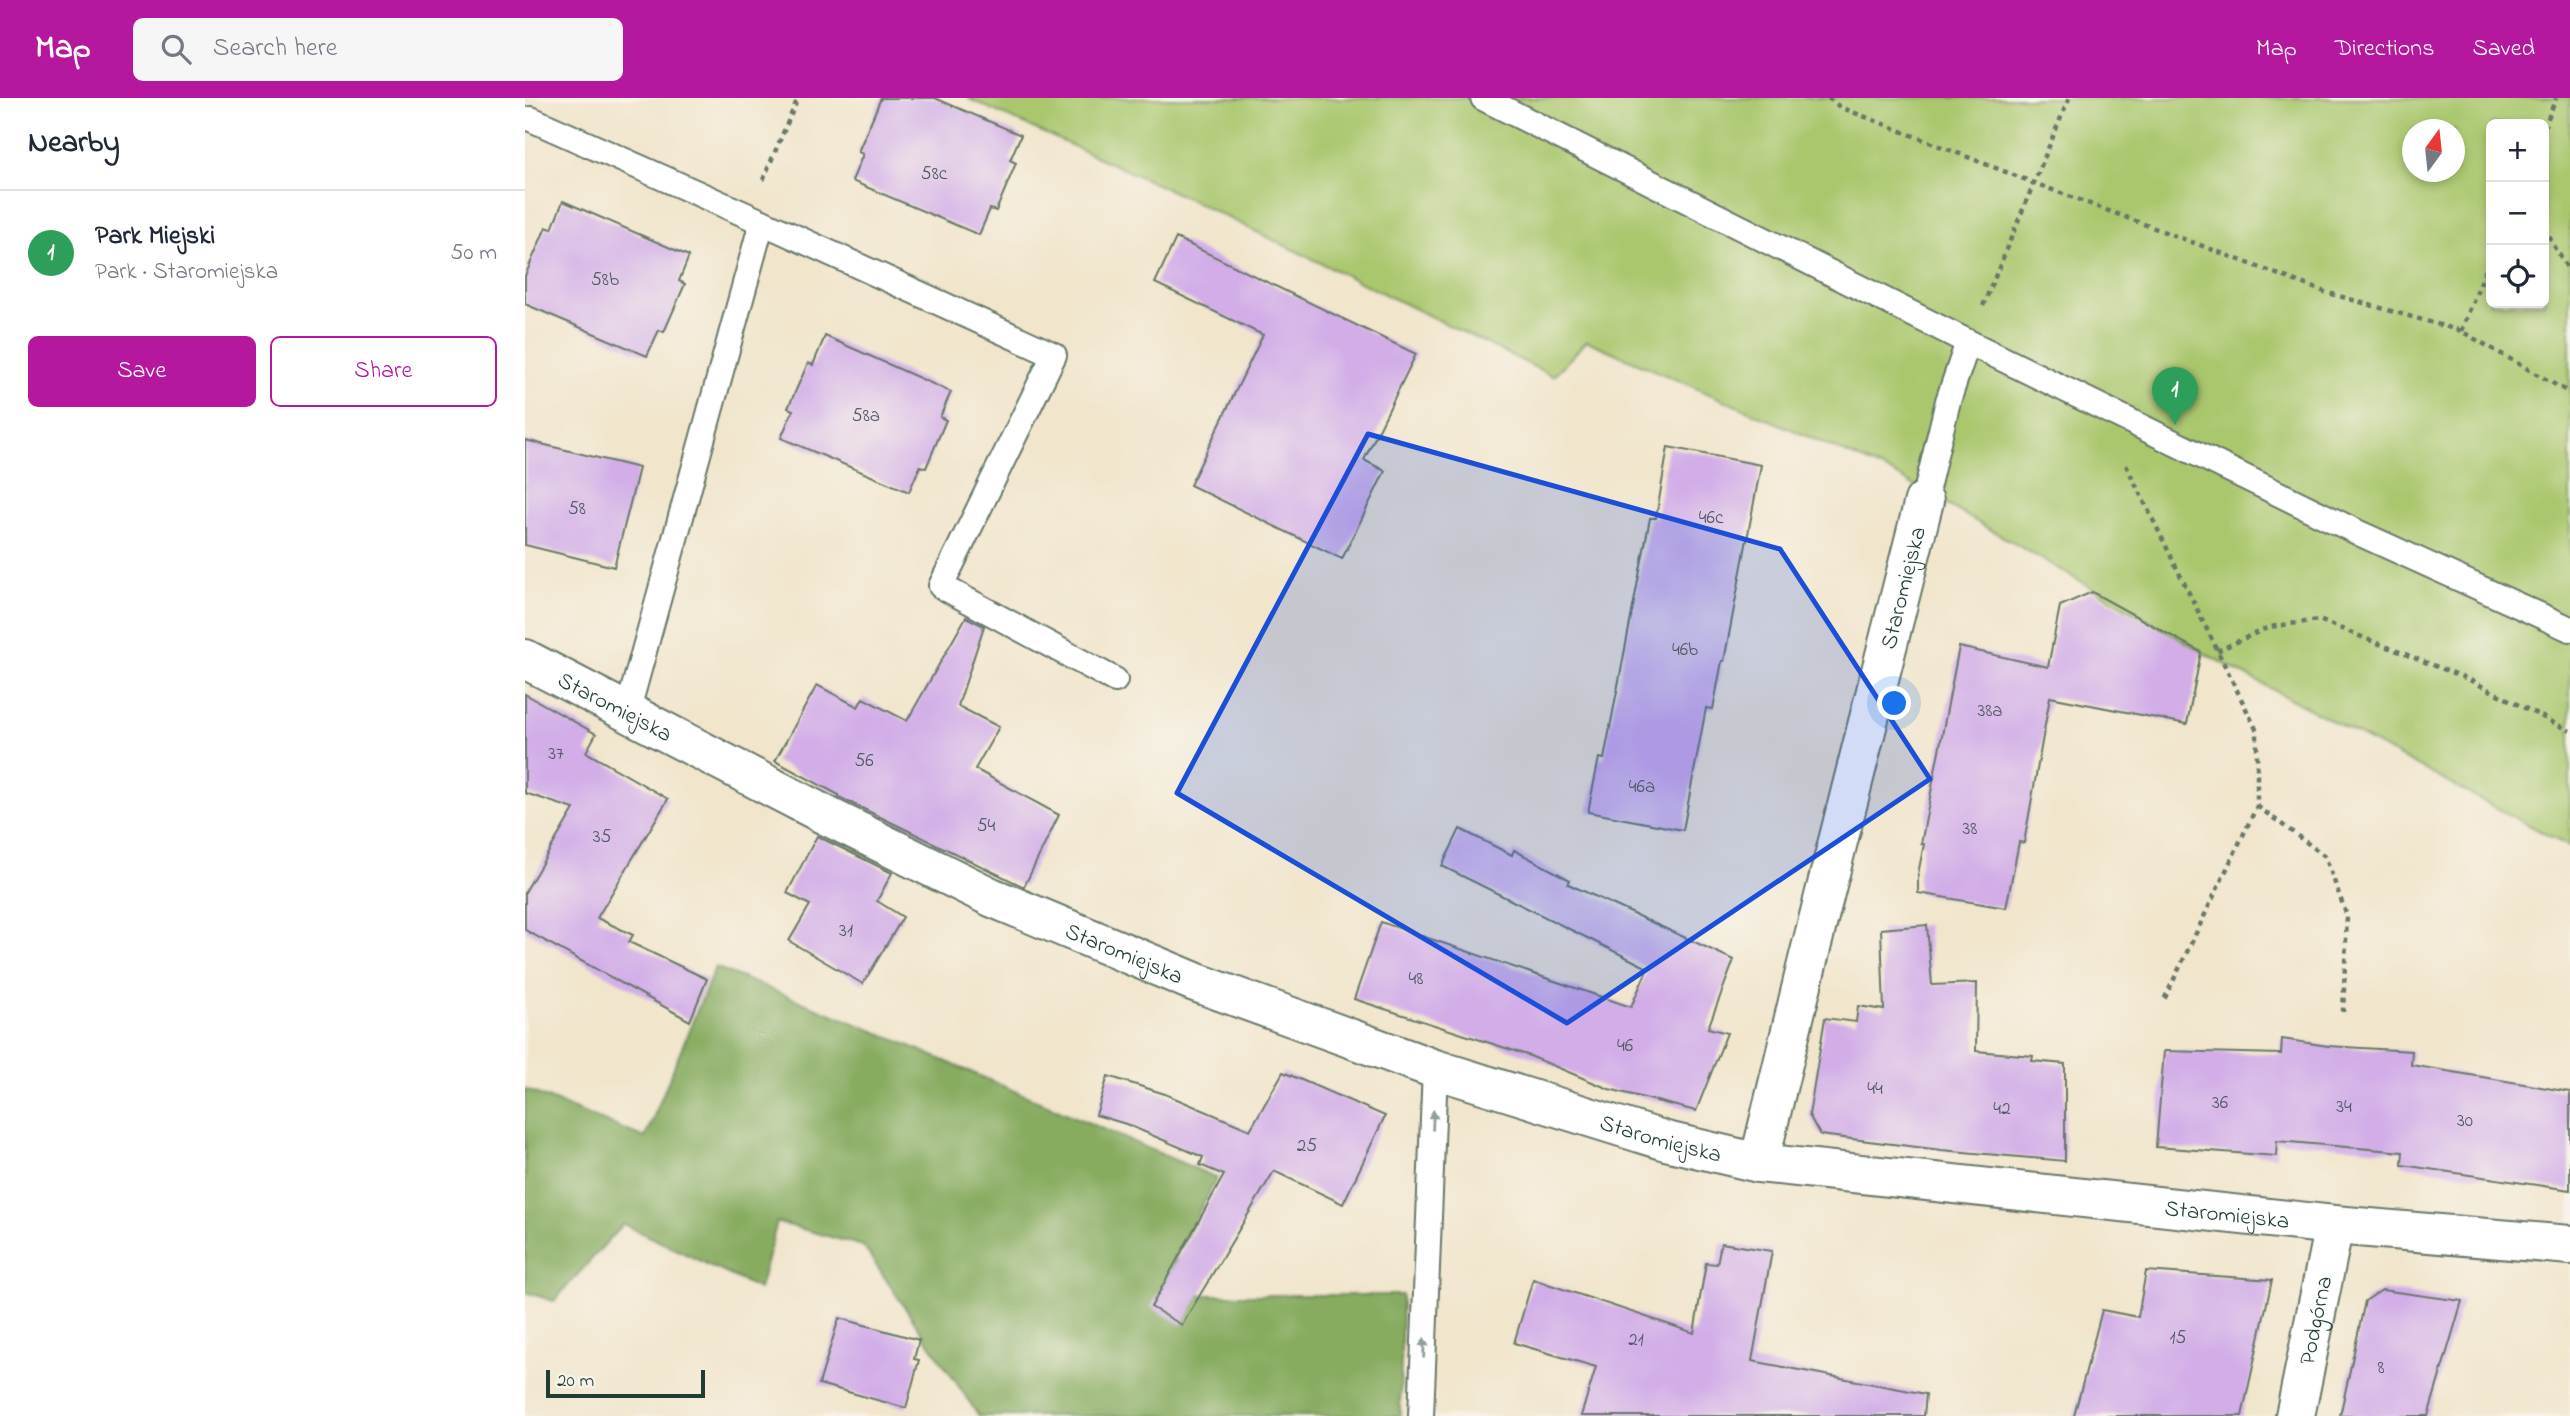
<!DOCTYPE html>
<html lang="en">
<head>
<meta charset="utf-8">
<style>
  body { margin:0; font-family:"Indie Flower",sans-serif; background:#f6f6f7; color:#1f2937 }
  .controls { position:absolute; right:21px; top:21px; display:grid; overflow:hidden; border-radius:10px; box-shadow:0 4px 10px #0003 }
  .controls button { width:63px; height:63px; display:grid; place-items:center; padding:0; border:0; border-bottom:2px solid #e0e1e3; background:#fff; color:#1f2937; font:35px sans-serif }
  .compass { position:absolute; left:1877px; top:21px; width:63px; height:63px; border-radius:50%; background:#fff; box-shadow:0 4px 10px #0003; rotate:15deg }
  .scale { position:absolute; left:21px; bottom:18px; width:159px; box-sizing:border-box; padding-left:7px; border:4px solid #1f3d34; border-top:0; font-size:19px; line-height:24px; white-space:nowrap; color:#1f3d34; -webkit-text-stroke:5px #f7f3e8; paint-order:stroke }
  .you { position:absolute; left:1370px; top:606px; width:24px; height:24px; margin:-18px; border:5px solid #fff; border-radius:50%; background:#1a73e8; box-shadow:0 0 0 10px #1a73e833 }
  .badge { display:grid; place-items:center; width:46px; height:46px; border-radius:50%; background:#b5179e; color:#fff; font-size:23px; font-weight:700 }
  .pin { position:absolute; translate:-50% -58px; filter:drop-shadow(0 2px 4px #0008) }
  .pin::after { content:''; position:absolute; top:37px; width:24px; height:21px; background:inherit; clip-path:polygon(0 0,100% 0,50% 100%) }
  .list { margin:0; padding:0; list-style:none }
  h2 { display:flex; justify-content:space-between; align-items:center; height:91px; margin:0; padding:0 28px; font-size:30px }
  h2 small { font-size:23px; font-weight:400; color:#747a83 }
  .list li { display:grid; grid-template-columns:46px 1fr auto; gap:21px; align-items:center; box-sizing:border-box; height:126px; padding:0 28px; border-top:2px solid #e0e1e3 }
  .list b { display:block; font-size:26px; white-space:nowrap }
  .list p { margin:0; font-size:23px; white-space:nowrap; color:#747a83 }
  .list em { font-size:23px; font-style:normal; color:#747a83 }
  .actions { display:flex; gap:14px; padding:21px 28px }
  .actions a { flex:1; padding:16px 0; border:2px solid #b5179e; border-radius:10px; text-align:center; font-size:24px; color:#b5179e }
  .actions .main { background:#b5179e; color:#fff }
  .icon { flex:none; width:38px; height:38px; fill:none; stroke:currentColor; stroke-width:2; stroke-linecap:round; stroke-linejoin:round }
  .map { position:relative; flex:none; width:2045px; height:1318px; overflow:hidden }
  header { display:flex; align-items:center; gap:42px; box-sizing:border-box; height:98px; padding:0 35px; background:#b5179e; color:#fff }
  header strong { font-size:33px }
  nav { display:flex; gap:38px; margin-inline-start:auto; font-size:24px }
  .search { width:490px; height:63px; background:#f6f6f7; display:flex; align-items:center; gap:18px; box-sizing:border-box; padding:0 24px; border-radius:10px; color:#747a83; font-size:26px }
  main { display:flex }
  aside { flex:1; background:#fff }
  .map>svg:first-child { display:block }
  .green { fill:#aac76e; stroke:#648251; stroke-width:2; fill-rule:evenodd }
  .forest { fill:#87ac61; stroke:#53744a; stroke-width:2 }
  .building { fill:#d2ade8 }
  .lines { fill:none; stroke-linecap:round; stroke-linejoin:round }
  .lane-casing { stroke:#687869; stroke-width:28 }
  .street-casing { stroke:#687869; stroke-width:42 }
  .path { stroke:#687869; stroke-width:4.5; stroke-dasharray:5 5; stroke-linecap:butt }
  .lane { stroke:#fff; stroke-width:24 }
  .street { stroke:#fff; stroke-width:38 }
  .oneway { fill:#8f9e9a }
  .marked { fill:#1d4ed8; fill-opacity:0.2; stroke:#1d4ed8; stroke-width:5; stroke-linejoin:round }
  .labels { text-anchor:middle; stroke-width:6; stroke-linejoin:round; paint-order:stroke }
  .number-label { font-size:19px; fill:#4c5961 }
  .street-label { font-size:23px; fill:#1f3d34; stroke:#f7f3e8 }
</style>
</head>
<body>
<header>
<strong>Map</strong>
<div class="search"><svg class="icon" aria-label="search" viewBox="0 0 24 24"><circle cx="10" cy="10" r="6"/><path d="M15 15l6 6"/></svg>Search here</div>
<nav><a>Map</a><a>Directions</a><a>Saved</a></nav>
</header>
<main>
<aside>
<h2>Nearby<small></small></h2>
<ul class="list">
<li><span class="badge" style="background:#2e9e5b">1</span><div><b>Park Miejski</b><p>Park · Staromiejska</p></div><em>50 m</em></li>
</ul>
<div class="actions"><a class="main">Save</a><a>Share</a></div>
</aside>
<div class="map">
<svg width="2045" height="1318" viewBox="0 0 2045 1318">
  <rect width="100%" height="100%" fill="#f7f3e8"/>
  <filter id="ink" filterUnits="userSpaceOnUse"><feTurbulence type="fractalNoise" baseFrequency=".0143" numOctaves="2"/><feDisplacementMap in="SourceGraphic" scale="14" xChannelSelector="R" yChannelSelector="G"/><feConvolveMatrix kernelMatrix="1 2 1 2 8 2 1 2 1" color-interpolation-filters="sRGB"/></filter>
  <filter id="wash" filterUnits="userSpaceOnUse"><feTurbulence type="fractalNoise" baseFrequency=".00686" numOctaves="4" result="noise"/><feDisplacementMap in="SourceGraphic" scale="28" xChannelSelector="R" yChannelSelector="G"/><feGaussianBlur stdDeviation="1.57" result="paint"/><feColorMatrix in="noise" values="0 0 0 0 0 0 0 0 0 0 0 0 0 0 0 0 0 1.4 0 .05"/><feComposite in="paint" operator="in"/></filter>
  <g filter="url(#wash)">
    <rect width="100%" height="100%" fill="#f1e5cc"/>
    <!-- green -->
    <path class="green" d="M 442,0 L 2045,0 L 2045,749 L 1692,562 L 1367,375 L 1062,243 L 1028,278 L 658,98 ZM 1966,26 L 2019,26 L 2019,205 L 1966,205 ZM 1888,32 L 1930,32 L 1930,74 L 1888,74 Z"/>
    <!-- forest -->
    <path class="forest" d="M 190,869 L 364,939 L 692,1080 L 652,1155 L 641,1197 L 877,1197 L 875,1318 L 454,1318 L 338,1148 L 252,1124 L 234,1191 L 98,1126 L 29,1203 L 0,1194 L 0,991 L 120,1040 Z"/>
    <g id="blocks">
      <!-- building -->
      <g class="building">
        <path d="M 356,0 L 410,0 L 496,37 L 485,62 L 491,65 L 471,113 L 465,111 L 454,137 L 327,83 L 338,56 L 333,54 Z"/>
        <path d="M 38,103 L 164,158 L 154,183 L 160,186 L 139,234 L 134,232 L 122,258 L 0,206 L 0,178 L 21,129 L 27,131 Z"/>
        <path d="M 651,140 L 891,256 L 839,362 L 860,373 L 817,461 L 665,387 L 738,237 L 630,185 Z"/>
        <path d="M 300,238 L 426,294 L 415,319 L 421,322 L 401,370 L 395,368 L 384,394 L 256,340 L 268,312 L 263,310 L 283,265 L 288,267 Z"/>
        <path d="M 0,342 L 114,370 L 89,469 L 0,447 Z"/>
        <path d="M 1143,349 L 1236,367 L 1199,563 L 1197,563 L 1188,611 L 1181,610 L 1158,732 L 1063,714 L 1074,660 L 1079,661 L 1125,420 L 1131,420 Z"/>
        <path d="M 1567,494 L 1676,554 L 1662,626 L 1525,599 L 1499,745 L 1494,744 L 1481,810 L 1393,795 L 1393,776 L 1399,746 L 1396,746 L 1434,549 L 1523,569 L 1535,508 Z"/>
        <path d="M 441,519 L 459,528 L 433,608 L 474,629 L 450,671 L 534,717 L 499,789 L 314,699 L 314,697 L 250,663 L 292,587 L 333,609 L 338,600 L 382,623 Z"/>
        <path d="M 0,596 L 71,636 L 61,654 L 143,701 L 72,820 L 108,837 L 104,844 L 182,881 L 165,923 L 0,832 L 0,794 L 49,711 L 0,695 Z"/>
        <path d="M 935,731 L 987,757 L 989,752 L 1045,782 L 1043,786 L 1209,862 L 1183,930 L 1202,935 L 1171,1013 L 1084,991 L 1005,958 L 829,901 L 856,824 L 1106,909 L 1123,870 L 917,768 Z"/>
        <path d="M 292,738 L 367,775 L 352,803 L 378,819 L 338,886 L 264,843 L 285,807 L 262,795 Z"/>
        <path d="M 1402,827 L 1407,887 L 1452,885 L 1451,953 L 1508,958 L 1507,963 L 1540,966 L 1540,1063 L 1416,1052 L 1295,1037 L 1284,1017 L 1300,920 L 1331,924 L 1333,908 L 1359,912 L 1356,831 Z"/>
        <path d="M 1757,941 L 1803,948 L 1887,953 L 1886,967 L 2045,994 L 2045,1092 L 1877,1067 L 1878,1054 L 1752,1043 L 1751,1058 L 1631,1049 L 1639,953 L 1756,956 Z"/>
        <path d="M 758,974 L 860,1018 L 818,1106 L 749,1073 L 657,1227 L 626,1209 L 699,1077 L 675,1067 L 678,1059 L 601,1026 L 571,1017 L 583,978 L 640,996 L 725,1032 Z"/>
        <path d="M 1196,1145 L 1247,1153 L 1227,1263 L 1401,1296 L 1399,1318 L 1056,1318 L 1071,1269 L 989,1245 L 1008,1181 L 1169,1235 L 1181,1165 L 1192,1166 Z"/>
        <path d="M 1621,1173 L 1747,1182 L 1717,1318 L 1549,1318 L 1577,1212 L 1613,1219 Z"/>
        <path d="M 1857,1192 L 1937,1203 L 1903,1318 L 1815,1318 L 1840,1203 Z"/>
        <path d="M 314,1220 L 394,1242 L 389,1261 L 394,1262 L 381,1310 L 294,1286 Z"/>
      </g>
    </g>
  </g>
  <g filter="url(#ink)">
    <use href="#blocks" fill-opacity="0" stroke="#687869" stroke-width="2"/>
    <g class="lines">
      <defs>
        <g id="lane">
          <path d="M 958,0 L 1443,244 L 1836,436 L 2045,531"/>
          <path d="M 6,21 L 237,124 L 102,615"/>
          <path d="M 237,124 L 529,257 L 416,488 L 590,582"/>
          <path d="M 1399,403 L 1423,303 L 1443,244"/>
          <path d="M 896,1318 L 910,971"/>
        </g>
        <g id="street">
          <path id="s1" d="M 0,561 L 304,719 L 466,799 L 670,884 L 910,971 L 1141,1043 L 1234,1065 L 1809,1127 L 2045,1147"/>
          <path id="s2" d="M 1234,1065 L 1283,862 L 1399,403"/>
          <path id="s3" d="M 1770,1318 L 1809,1127"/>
        </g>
      </defs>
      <!-- lane casing -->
      <use href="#lane" class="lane-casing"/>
      <!-- street casing -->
      <use href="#street" class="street-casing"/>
      <!-- path -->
      <g class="path">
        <path d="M 1303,0 L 1315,9 L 1509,85 L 1800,194 L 1936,233 L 2045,295"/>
        <path d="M 2019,30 L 2031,0"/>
        <path d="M 238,82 L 273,0"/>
        <path d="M 2019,130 L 2045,175"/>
        <path d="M 1458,208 L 1544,0"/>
        <path d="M 1936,233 L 1966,159"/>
        <path d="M 1601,367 L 1732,633 L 1732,708 L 1638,904"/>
        <path d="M 1692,553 L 1744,529 L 1794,522 L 1943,581 L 2045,633"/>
        <path d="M 1732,708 L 1800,758 L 1822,818 L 1818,914"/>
      </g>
      <!-- lane -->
      <use href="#lane" class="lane"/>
      <!-- street -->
      <use href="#street" class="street"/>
    </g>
    <!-- one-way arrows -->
    <defs><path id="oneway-solid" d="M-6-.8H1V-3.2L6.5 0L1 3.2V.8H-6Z" transform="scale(1.75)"/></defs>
    <g class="oneway">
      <use href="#oneway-solid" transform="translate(908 1022) rotate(-88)"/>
      <use href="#oneway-solid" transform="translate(899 1250) rotate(-88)"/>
    </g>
  </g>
  <!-- marked area -->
  <path class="marked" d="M 843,336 L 1255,451 L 1405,681 L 1042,925 L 652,695 Z"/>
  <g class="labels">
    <!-- number labels -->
    <g class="number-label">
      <text x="409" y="81">58c</text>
      <text x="80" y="187">58b</text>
      <text x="341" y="323">58a</text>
      <text x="52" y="416">58</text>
      <text x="1186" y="425">46c</text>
      <text x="1160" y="557">46b</text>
      <text x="1465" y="618">38a</text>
      <text x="31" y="661">37</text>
      <text x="339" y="668">56</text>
      <text x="1117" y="694">46a</text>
      <text x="461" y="733">54</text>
      <text x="1445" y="736">38</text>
      <text x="77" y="744">35</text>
      <text x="321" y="838">31</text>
      <text x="891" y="886">48</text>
      <text x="1100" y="953">46</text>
      <text x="1350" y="996">44</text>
      <text x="1695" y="1010">36</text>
      <text x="1819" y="1014">34</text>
      <text x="1477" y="1016">42</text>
      <text x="1940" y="1028">30</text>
      <text x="782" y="1053">25</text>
      <text x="1653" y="1245">15</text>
      <text x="1111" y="1247">21</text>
      <text x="1856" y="1275">8</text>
    </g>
    <!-- street labels -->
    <g class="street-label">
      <text dy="8" stroke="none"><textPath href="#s2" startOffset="593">Staromiejska</textPath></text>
      <text dy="8" stroke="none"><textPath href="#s1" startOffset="102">Staromiejska</textPath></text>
      <text dy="8" stroke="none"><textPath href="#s1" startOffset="668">Staromiejska</textPath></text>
      <text dy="8" stroke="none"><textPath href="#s1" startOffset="1236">Staromiejska</textPath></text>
      <text dy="8" stroke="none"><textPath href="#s1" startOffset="1808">Staromiejska</textPath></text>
      <text dy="8" stroke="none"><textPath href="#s3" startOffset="98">Podgórna</textPath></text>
    </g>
  </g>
</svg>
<div class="controls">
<button>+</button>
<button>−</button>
<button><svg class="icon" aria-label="locate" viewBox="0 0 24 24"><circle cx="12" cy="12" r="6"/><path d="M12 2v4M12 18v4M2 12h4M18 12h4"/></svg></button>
</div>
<svg class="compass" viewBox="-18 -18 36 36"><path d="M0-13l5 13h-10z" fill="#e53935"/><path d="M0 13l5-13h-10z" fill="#747a83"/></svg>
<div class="scale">20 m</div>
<div class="you"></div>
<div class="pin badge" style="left:1650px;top:327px;background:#2e9e5b">1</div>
</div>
</main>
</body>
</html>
